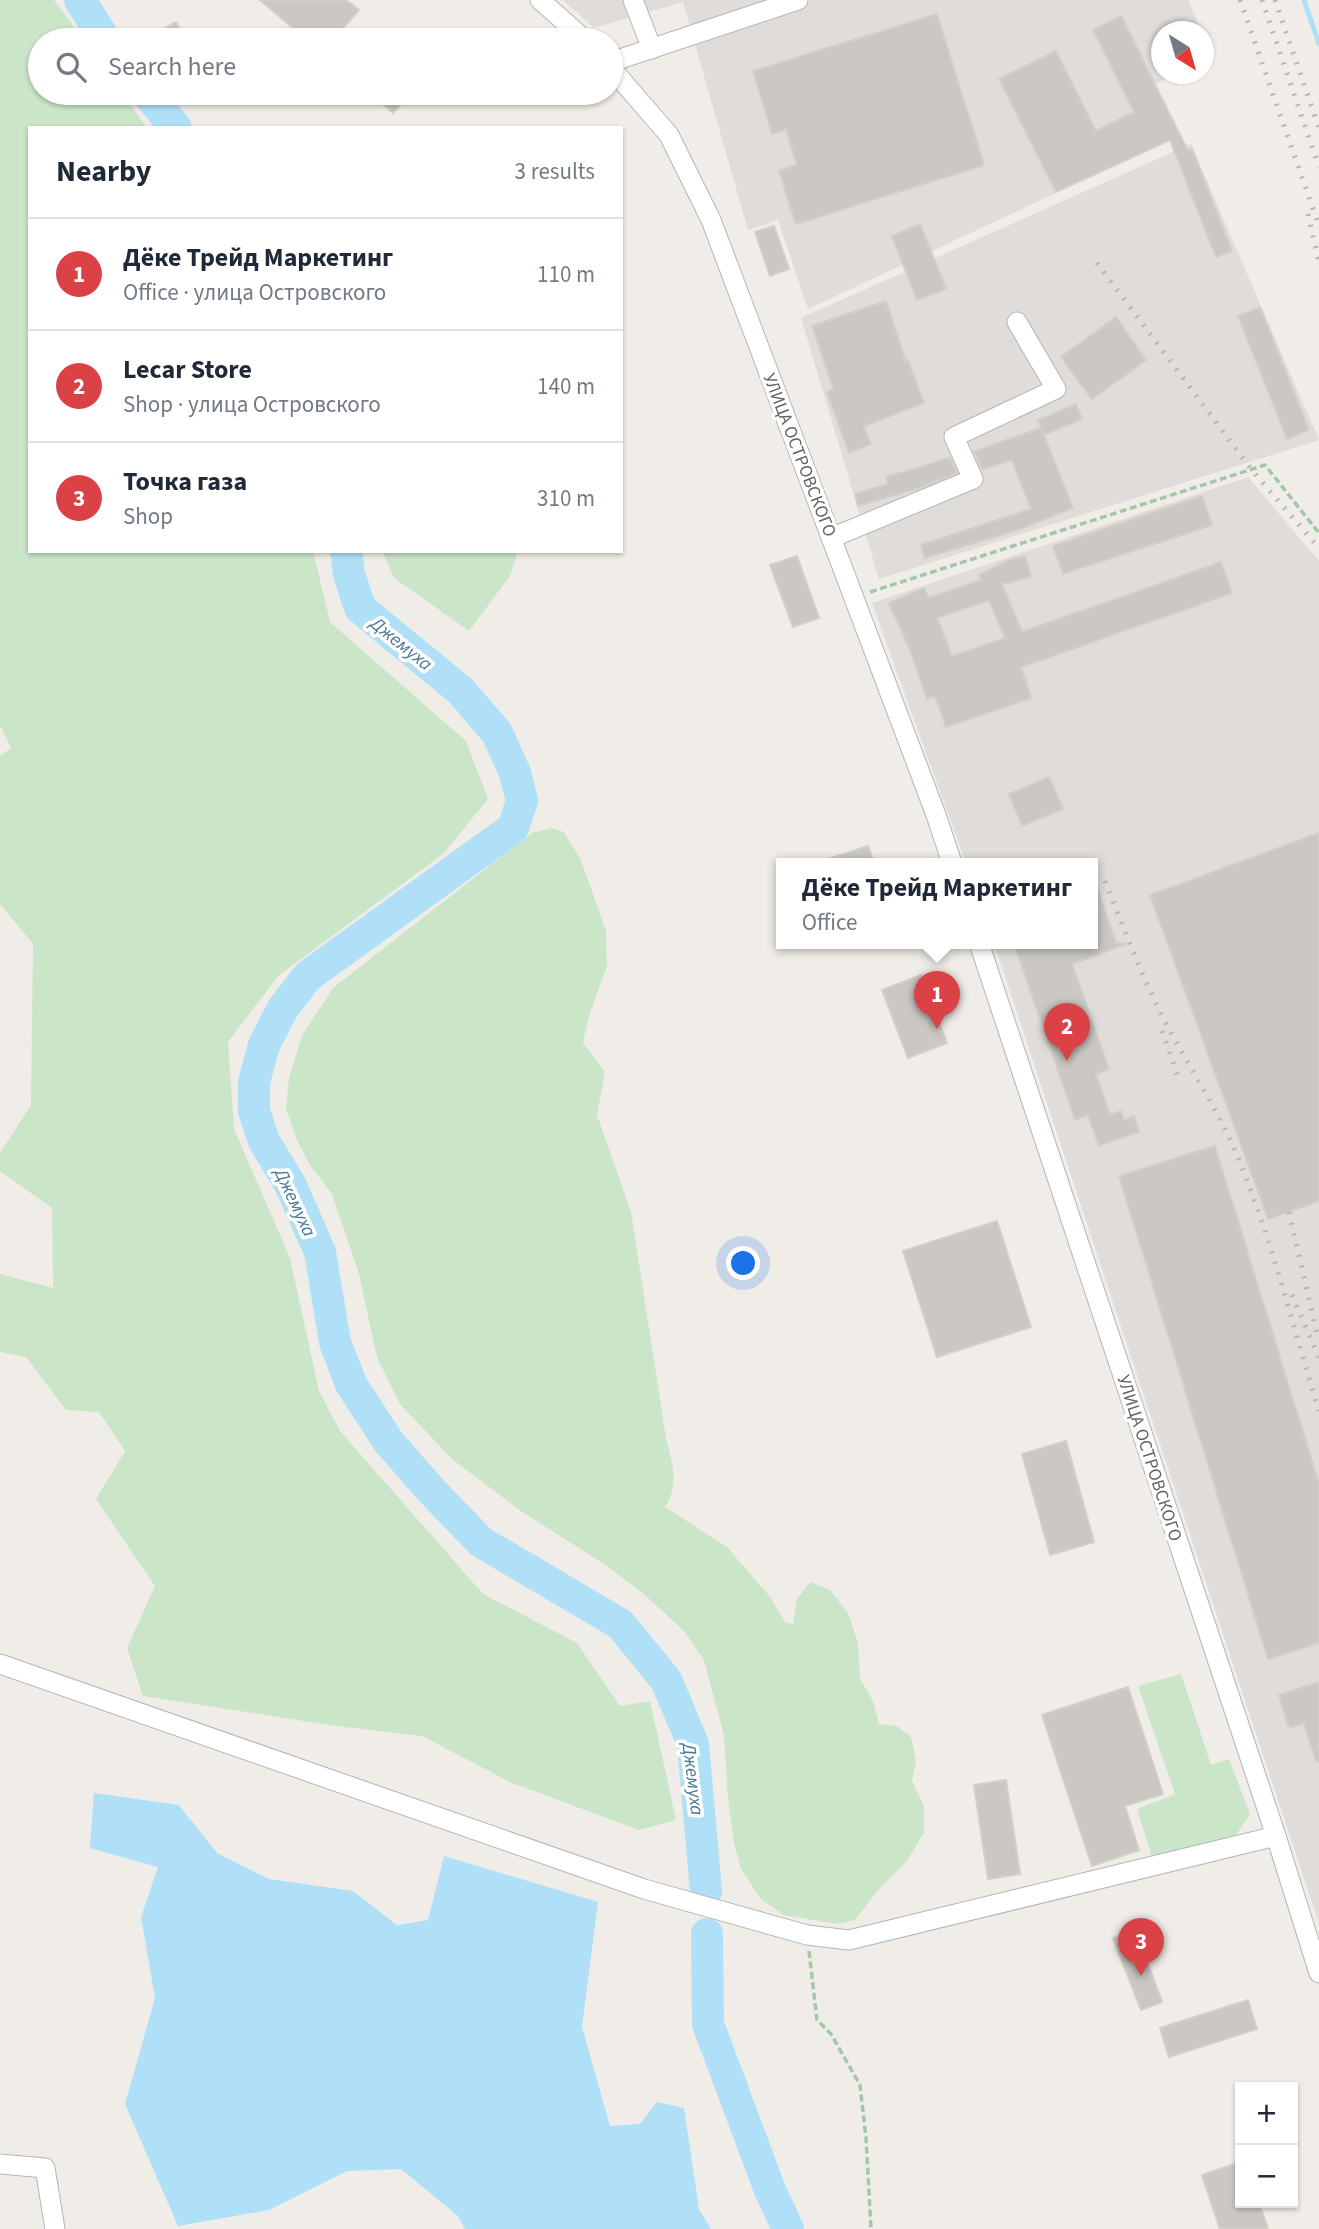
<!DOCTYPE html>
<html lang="en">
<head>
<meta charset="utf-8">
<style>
  body { margin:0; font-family:"Source Sans 3",sans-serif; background:#f6f6f7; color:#1f2937 }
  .controls { position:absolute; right:21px; bottom:21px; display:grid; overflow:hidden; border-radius:0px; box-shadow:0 2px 5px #0004 }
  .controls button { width:63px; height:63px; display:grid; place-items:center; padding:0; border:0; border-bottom:2px solid #e0e1e3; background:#fff; color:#1f2937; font:35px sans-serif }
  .compass { position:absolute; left:1151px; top:21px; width:63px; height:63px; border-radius:50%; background:#fff; box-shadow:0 2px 5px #0004; rotate:143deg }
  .you { position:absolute; left:744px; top:1264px; width:24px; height:24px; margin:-18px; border:5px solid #fff; border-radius:50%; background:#1a73e8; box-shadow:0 0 0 10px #1a73e833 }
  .badge { display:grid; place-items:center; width:46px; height:46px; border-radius:50%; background:#db4245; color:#fff; font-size:23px; font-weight:700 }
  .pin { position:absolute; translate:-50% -58px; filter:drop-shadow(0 2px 4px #0008) }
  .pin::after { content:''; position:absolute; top:37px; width:24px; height:21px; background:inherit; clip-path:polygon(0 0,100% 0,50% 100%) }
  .popup { position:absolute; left:776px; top:858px; width:322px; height:91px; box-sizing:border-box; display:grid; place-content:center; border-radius:0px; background:#fff; filter:drop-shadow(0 2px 5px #0005); font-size:23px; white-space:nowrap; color:#747a83 }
  .popup b { font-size:26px; color:#1f2937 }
  .popup::after { content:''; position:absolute; left:50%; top:100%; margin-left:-14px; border:14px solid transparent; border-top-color:#fff }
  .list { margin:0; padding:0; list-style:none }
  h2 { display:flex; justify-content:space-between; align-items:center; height:91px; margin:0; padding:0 28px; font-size:30px }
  h2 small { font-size:23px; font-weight:400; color:#747a83 }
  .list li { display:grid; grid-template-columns:46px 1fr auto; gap:21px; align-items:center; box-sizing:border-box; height:112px; padding:0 28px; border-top:2px solid #e0e1e3 }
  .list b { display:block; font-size:26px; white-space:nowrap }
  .list p { margin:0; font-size:23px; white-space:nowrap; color:#747a83 }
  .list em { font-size:23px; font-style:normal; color:#747a83 }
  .icon { flex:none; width:38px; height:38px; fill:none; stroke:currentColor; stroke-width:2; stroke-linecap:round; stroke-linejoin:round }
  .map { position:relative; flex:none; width:1319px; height:2229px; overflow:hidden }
  .search { position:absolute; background:#fff; box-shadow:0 2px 5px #0004; left:28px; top:28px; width:595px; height:77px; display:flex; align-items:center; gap:18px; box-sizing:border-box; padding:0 24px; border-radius:38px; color:#747a83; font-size:26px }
  .panel { position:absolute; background:#fff; box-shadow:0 2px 5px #0004; left:28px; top:126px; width:595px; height:427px; border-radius:0px }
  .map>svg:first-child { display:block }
  .industrial { fill:#dfdcda }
  .green { fill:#cae5c7 }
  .water { fill:#afe0f8 }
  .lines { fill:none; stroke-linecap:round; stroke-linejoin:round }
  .stream { stroke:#afe0f8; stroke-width:5 }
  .river { stroke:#afe0f8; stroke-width:32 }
  .building { fill:#cbc8c4; stroke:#d4cec6; stroke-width:2; fill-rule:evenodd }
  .minor-casing { stroke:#b3b5b8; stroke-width:21 }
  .path { stroke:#a2c7a9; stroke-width:3.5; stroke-dasharray:7 3.5; stroke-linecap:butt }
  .minor { stroke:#fff; stroke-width:19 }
  .rail { stroke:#b5b6b6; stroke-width:5; stroke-dasharray:2 9; stroke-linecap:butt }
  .labels { text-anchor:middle; stroke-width:7; stroke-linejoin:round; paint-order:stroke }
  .street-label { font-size:18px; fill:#5f6366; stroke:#fff }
  .water-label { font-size:19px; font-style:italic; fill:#467799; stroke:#fff }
</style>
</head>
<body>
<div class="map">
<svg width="1319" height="2229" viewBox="0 0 1319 2229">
  <rect width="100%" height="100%" fill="#f0ede8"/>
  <!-- industrial -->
  <g class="industrial">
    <path d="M 563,0 L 1188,0 L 1201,31 L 1162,32 L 1162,74 L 1177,74 L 1155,84 L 1180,135 L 808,309 L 778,220 L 748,230 L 683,2 L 594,28 Z"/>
    <path d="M 1191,144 L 1319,440 L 879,579 L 801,318 Z"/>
    <path d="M 1248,477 L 1319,561 L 1319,1923 L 994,943 L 1093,943 L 1093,863 L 966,863 L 872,603 Z"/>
  </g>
  <!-- green -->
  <g class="green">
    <path d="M 0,0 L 54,0 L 84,40 L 40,40 L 40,93 L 122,93 L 147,128 L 30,128 L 30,551 L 313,551 L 330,622 L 466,741 L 488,799 L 443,854 L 278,976 L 228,1042 L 234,1129 L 290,1258 L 319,1391 L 340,1431 L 483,1594 L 577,1643 L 620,1706 L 650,1701 L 676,1820 L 639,1830 L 512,1783 L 422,1736 L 336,1726 L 143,1696 L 127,1648 L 155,1586 L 96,1499 L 125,1451 L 99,1412 L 66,1410 L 26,1357 L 0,1352 L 0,1274 L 53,1288 L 52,1208 L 0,1171 L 0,1153 L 31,1105 L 33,944 L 0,904 L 0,756 L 11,748 L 0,725 Z"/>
    <path d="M 382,551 L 518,551 L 510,576 L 469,631 L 394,578 Z"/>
    <path d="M 551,828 L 564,832 L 581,860 L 606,931 L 607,966 L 588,1019 L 583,1043 L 605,1072 L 597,1115 L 631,1212 L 666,1438 C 672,1462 680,1485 665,1507 L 727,1547 L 771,1598 L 785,1622 L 793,1624 L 797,1599 L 810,1582 L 830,1590 L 848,1613 L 858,1643 L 860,1679 L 873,1701 L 879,1724 L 897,1726 L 911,1737 L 916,1760 L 912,1781 L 924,1806 L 924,1833 L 906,1862 L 879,1889 L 855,1920 L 837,1924 L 784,1915 L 761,1899 L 741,1869 L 734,1843 L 728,1799 L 724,1735 L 704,1660 L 685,1632 L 645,1595 L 607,1566 L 521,1511 L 452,1459 L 400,1404 L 377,1357 L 359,1274 L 332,1194 L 310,1165 L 296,1138 L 286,1108 L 289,1079 L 302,1035 L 334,987 L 532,833 Z"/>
    <path d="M 1181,1674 L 1211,1765 L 1229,1759 L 1250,1814 L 1236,1835 L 1152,1857 L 1137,1809 L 1175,1794 L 1138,1686 Z"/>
  </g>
  <!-- water -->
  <path class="water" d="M 94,1793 L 179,1805 L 217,1853 L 269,1879 L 353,1891 L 397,1925 L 428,1920 L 444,1856 L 598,1902 L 582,2027 L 610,2126 L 640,2124 L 657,2102 L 684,2108 L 699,2209 L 711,2229 L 465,2229 L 458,2216 L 401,2169 L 347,2171 L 269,2210 L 178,2226 L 125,2104 L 155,1998 L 141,1917 L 158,1867 L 90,1848 Z"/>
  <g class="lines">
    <!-- stream -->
    <path class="stream" d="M 1304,0 L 1319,44"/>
    <!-- river -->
    <g class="river">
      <path d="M 80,0 L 105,40"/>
      <path d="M 147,93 L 176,128"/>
      <path d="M 346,551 L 349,574 L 360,608 L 461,691 L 497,733 L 515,773 L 522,801 L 513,828 L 308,976 L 283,1008 L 264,1045 L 254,1082 L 254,1111 L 264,1141 L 291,1186 L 320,1252 L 335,1342 L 351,1384 L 388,1441 L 429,1488 L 481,1542 L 620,1624 L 666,1680 L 693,1744 L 706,1891"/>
      <path d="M 707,1934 L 708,2024 L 770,2190 L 788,2229"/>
    </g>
  </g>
  <!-- building -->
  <g class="building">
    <path d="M 260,0 L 346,0 L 359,10 L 333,40 L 307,40 Z"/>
    <path d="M 937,14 L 984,165 L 796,224 L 779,171 L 797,165 L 786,129 L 772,134 L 753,71 Z"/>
    <path d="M 1121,16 L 1188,151 L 1192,149 L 1232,251 L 1216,257 L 1170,140 L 1056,192 L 999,79 L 1056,51 L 1096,131 L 1134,112 L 1093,30 Z"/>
    <path d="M 176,22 L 186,40 L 144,40 Z"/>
    <path d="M 371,93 L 395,93 L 404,101 L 393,113 Z"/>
    <path d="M 920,224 L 946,289 L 917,300 L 892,236 Z"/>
    <path d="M 774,226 L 789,269 L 770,276 L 755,232 Z"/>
    <path d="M 886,301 L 906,362 L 908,361 L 924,403 L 864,426 L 871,444 L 849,453 L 827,392 L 833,389 L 812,326 Z"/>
    <path d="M 1260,307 L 1309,430 L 1287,439 L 1238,316 Z"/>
    <path d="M 1116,317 L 1146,360 L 1092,399 L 1061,357 Z"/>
    <path d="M 1076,404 L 1082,419 L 1044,435 L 1038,420 Z"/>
    <path d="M 1041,428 L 1073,508 L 1020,529 L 925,558 L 921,545 L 1031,509 L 1012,460 L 982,469 L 974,451 Z"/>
    <path d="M 950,458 L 957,473 L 919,488 L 858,506 L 855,494 L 888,484 L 886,477 Z"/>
    <path d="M 1202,496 L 1212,525 L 1063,574 L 1053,546 Z"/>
    <path d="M 797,556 L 819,618 L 793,627 L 770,565 Z"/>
    <path d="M 1025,556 L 1031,577 L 1002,584 L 1022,632 L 1221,562 L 1232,593 L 1021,667 L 1031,698 L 946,727 L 935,696 L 927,699 L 910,650 L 889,603 L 924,588 L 929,598 L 981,580 L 979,575 L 1009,560 ZM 989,600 L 1005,638 L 952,656 L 937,618 Z"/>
    <path d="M 1049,777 L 1063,809 L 1022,826 L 1009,794 Z"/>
    <path d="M 1319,833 L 1319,1201 L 1268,1219 L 1150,895 Z"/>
    <path d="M 868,846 L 874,863 L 825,863 L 825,860 Z"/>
    <path d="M 1093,882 L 1095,882 L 1116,943 L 1124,943 L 1124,945 L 1072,964 L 1109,1069 L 1096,1074 L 1110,1115 L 1121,1111 L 1124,1120 L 1134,1116 L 1139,1132 L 1099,1146 L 1088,1115 L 1075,1120 L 1014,943 L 1093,943 Z"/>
    <path d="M 921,975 L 947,1043 L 908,1058 L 882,990 Z"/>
    <path d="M 1215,1146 L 1319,1484 L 1319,1643 L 1268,1659 L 1119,1176 Z"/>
    <path d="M 997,1221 L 1031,1327 L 937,1357 L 903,1251 Z"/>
    <path d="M 1066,1441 L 1094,1542 L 1050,1555 L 1022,1454 Z"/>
    <path d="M 1319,1682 L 1319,1761 L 1316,1761 L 1304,1723 L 1289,1728 L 1279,1695 Z"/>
    <path d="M 1128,1687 L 1163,1794 L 1125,1806 L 1139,1850 L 1092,1866 L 1042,1715 Z"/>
    <path d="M 1006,1780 L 1020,1874 L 988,1879 L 974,1785 Z"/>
    <path d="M 1135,1929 L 1162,2002 L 1141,2010 L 1113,1938 Z"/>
    <path d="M 1248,2000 L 1257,2029 L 1169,2057 L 1160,2028 Z"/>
    <path d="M 1240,2162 L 1240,2203 L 1259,2203 L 1268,2229 L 1220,2229 L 1202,2175 Z"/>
  </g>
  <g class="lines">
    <defs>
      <g id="minor">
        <path d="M 540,0 L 585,40"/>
        <path d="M 633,0 L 652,49"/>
        <path d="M 611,62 L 798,0"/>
        <path d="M 611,68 L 669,135 L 711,220 L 936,815 L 952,863"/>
        <path d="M 831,538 L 973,479 L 954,437 L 1056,389 L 1017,322"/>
        <path d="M 979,943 L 1276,1836 L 1319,1973"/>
        <path d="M 0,1664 L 644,1889 L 807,1935 L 849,1940 L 1276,1836"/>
        <path d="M 0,2164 L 45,2168 L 55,2229"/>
      </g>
    </defs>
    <!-- minor casing -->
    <use href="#minor" class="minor-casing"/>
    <!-- path -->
    <g class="path">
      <path d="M 870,592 L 1265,465 L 1319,533"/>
      <path d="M 809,1951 L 817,2020 L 831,2034 L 860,2085 L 866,2138 L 871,2229"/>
    </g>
    <!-- minor -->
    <use href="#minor" class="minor"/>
    <!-- rail -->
    <g class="rail">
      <path d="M 1240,0 L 1319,226"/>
      <path d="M 1262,0 L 1319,167"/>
      <path d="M 1275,0 L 1319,128"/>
      <path d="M 1308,214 L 1319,262"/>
      <path d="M 1097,263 L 1251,469 L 1319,548"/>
      <path d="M 1105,881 C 1125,931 1143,980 1168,1027 C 1190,1068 1215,1106 1234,1148 C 1270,1232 1292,1324 1319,1411"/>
      <path d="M 1162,1031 L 1180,1082"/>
      <path d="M 1289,1212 L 1317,1334"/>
      <path d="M 1292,1295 L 1319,1358"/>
    </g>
  </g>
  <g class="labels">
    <!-- street labels -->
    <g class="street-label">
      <text transform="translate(800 455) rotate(69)" y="6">УЛИЦА ОСТРОВСКОГО</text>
      <text transform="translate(1150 1458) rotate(72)" y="6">УЛИЦА ОСТРОВСКОГО</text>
    </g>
    <!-- water labels -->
    <g class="water-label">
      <text transform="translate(402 643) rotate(39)" y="7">Джемуха</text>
      <text transform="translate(296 1202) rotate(65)" y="7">Джемуха</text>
      <text transform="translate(694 1779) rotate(83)" y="7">Джемуха</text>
    </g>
  </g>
</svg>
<div class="controls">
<button>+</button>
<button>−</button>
</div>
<svg class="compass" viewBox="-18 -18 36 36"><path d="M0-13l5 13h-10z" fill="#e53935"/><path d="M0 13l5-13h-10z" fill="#747a83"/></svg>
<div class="you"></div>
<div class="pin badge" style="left:937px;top:1029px">1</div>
<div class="popup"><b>Дёке Трейд Маркетинг</b>Office</div>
<div class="pin badge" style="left:1067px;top:1061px">2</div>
<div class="pin badge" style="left:1141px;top:1976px">3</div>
<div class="search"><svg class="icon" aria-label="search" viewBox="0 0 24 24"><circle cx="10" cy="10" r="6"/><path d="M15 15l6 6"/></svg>Search here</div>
<section class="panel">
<h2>Nearby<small>3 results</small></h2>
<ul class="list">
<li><span class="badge">1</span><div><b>Дёке Трейд Маркетинг</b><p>Office · улица Островского</p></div><em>110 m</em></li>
<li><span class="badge">2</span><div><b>Lecar Store</b><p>Shop · улица Островского</p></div><em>140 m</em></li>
<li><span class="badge">3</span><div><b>Точка газа</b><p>Shop</p></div><em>310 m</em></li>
</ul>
</section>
</div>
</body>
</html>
